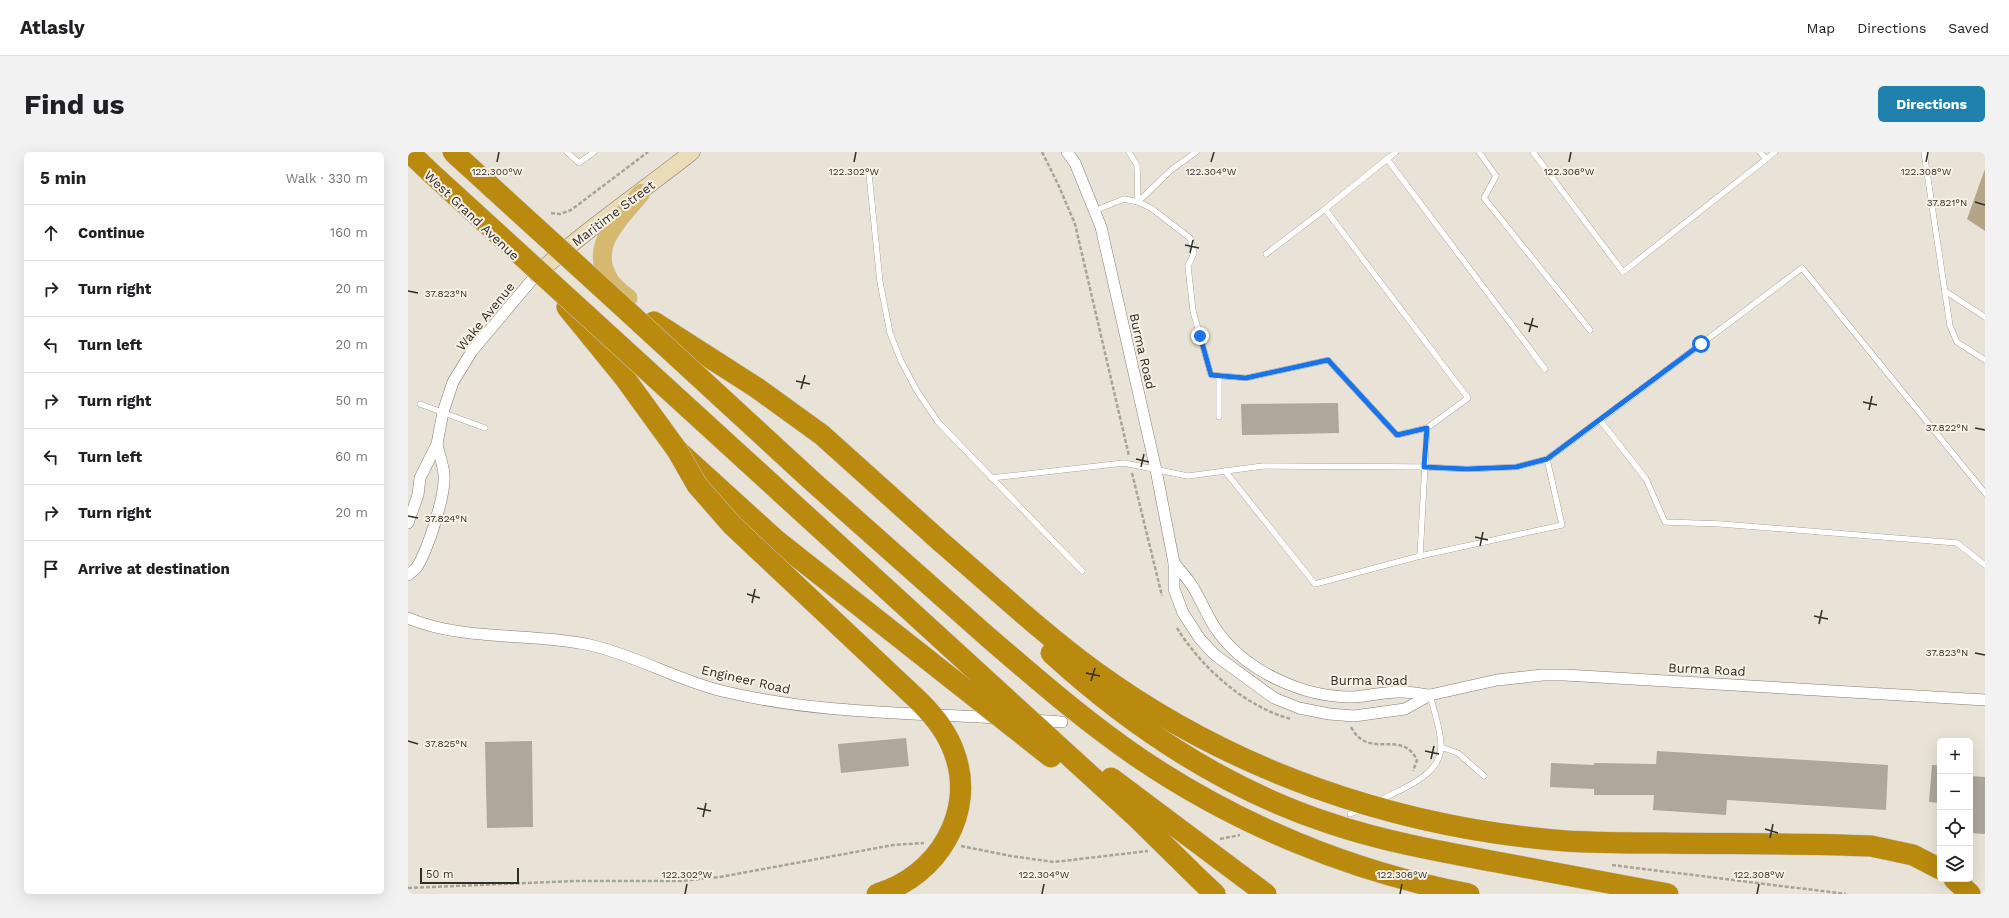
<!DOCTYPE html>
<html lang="en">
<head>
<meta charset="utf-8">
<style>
  body { margin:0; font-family:"Work Sans",sans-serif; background:#f2f2f2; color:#202124 }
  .controls { position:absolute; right:12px; bottom:12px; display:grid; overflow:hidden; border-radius:6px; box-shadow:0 4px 16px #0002 }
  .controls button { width:36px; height:36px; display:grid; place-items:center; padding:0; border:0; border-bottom:1px solid #e0e0e0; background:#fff; color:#202124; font:20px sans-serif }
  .scale { position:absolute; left:12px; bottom:10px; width:99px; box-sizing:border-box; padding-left:4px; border:2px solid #302e29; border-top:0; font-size:11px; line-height:14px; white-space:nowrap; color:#302e29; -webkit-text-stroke:3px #f6f0e4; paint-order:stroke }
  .stop { position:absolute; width:12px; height:12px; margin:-9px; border:3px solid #1a73e8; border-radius:50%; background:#fff }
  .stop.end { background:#1a73e8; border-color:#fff; box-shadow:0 1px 4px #0008 }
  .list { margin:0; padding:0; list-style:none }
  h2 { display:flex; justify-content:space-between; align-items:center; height:52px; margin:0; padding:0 16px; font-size:17px }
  h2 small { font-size:13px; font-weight:400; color:#757577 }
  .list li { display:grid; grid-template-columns:26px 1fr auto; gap:12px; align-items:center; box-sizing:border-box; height:56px; padding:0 16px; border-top:1px solid #e0e0e0 }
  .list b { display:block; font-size:15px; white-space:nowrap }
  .list em { font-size:13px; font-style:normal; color:#757577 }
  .icon { flex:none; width:22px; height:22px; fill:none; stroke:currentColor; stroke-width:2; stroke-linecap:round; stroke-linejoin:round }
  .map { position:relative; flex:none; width:1577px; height:742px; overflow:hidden; border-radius:6px }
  header { display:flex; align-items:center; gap:24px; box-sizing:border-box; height:56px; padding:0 20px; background:#fff; border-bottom:1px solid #e0e0e0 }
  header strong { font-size:19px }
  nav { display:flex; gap:22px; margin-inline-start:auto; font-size:14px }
  .intro { display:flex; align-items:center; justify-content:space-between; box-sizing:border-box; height:96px; padding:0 24px }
  h1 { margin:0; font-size:28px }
  .button { padding:10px 18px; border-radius:6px; background:#1f81ac; color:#fff; font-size:14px; font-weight:700 }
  main { display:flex; gap:24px; padding:0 24px }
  aside { flex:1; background:#fff; border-radius:6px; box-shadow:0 4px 16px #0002 }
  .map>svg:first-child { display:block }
  .water { fill:#b5a587 }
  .building { fill:#ada79c }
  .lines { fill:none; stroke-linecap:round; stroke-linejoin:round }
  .service-casing { stroke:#827d72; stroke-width:6 }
  .minor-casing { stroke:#827d72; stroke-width:12 }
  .secondary-casing { stroke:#827d72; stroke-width:17 }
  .primary-casing { stroke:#c5c4c3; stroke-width:19 }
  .motorway-casing { stroke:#c5c4c3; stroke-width:22 }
  .path { stroke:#a7a399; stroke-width:2.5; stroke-dasharray:4 2; stroke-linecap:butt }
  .service { stroke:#fff; stroke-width:5.5 }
  .minor { stroke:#fff; stroke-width:11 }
  .secondary { stroke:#eadcb7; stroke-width:16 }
  .primary { stroke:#d6b96e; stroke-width:18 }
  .motorway { stroke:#ba8a0e; stroke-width:21 }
  .motorway-bridge-casing { stroke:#c5c4c3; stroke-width:22; stroke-linecap:butt }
  .motorway-bridge { stroke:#ba8a0e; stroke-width:21 }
  .route { stroke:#1a73e8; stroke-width:5 }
  .ticks { fill:none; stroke:#302e29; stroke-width:1.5 }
  .labels { text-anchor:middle; stroke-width:4; stroke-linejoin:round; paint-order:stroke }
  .street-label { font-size:13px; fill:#302e29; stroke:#f6f0e4 }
  .ticks-label { font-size:10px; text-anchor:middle; fill:#302e29; stroke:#f6f0e4; stroke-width:4; stroke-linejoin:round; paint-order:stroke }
</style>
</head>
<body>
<header>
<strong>Atlasly</strong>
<nav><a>Map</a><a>Directions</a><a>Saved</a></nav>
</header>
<div class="intro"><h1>Find us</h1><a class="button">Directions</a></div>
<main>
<aside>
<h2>5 min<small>Walk · 330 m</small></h2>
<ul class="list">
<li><svg class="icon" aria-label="ahead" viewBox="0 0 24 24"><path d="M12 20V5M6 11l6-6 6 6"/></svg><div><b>Continue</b></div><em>160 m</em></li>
<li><svg class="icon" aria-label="right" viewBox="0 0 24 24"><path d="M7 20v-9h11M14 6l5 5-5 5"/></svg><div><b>Turn right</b></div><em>20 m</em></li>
<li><svg class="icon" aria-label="left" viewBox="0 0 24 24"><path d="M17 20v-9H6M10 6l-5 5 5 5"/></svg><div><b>Turn left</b></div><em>20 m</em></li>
<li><svg class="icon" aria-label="right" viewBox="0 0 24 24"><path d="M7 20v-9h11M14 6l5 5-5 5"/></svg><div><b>Turn right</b></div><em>50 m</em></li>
<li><svg class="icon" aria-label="left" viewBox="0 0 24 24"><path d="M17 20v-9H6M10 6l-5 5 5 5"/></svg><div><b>Turn left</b></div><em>60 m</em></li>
<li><svg class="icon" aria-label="right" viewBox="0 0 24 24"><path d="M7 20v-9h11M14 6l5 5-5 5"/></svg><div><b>Turn right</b></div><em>20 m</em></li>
<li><svg class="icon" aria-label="arrive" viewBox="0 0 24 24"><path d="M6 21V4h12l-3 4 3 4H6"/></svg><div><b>Arrive at destination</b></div></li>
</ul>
</aside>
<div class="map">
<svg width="1577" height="742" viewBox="0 0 1577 742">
  <rect width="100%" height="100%" fill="#e9e3d7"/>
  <!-- water -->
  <path class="water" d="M 1577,17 L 1577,79 L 1559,67 Z"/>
  <!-- building -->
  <g class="building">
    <path d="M 930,251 L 931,281 L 834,283 L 833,252 Z"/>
    <path d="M 498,586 L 501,614 L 433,621 L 430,592 Z"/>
    <path d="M 124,589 L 125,675 L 79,676 L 77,590 Z"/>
    <path d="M 1249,599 L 1480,613 L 1478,658 L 1319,648 L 1318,663 L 1245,658 L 1246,643 L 1186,643 L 1186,637 L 1142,635 L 1143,611 L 1186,613 L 1186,611 L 1248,612 Z"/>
    <path d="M 1524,613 L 1532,613 L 1532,651 L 1521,650 Z"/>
    <path d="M 1562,624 L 1577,625 L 1577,682 L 1563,681 Z"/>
  </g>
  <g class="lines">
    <defs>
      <g id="service">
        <path d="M 159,0 L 171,11 L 186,0"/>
        <path d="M 721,0 L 729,13 L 730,50 L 743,56 L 782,86 L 786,101 L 780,114 L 785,159 L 803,223 L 838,226 L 920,208 L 989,283 L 1019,276 L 1060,246 L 917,57 L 979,7 L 1137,217"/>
        <path d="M 1071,0 L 1088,24 L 1076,46 L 1182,178"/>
        <path d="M 1125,0 L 1215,120 L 1367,0"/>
        <path d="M 1352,0 L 1358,7"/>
        <path d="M 1516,0 L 1542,174 L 1549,190 L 1577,208"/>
        <path d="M 979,7 L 988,0"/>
        <path d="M 461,22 L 472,130 L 482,181 L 493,209 L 509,239 L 530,270 L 674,419"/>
        <path d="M 686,59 L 716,47 L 730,50 L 763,18 L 788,0"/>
        <path d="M 858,102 L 917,57"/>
        <path d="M 1537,139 L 1577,165"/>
        <path d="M 811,224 L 811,265"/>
        <path d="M 12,252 L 77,276"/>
        <path d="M 1192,268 L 1394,116 L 1577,341"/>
        <path d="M 817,319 L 907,432 L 1012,404 L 1154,373 L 1139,307"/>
        <path d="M 583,326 L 716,311 L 780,324 L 855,314 L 1016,315 L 1059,317 L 1108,315 L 1139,307 L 1192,268 L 1238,327 L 1257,370 L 1313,372 L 1549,391 L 1577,413"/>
        <path d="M 1012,404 L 1019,276"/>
        <path d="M 1033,595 L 1050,601 L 1076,624"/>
        <path d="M 969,650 C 990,638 1033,625 1033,594 C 1033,578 1026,559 1022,543"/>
        <path d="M 942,662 L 954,657"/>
      </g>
      <g id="minor">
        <path d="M 659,0 L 667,11 L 693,75 L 748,318 L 766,411 L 766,437 L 775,461 L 792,487 L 807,503 L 866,546 L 891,556 L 921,562 L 946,564 L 997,557 L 1022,543 L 1089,528 L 1135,523 L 1157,523 L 1577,548"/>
        <path d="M 0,371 L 10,343 L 12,326 L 29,292 L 35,260 L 45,230 L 64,199 L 128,123"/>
        <path d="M 766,411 C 772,418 778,425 783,432 C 793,447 799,465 810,480 C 839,520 897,546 946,545 C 962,544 978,539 994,540 C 1003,540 1013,542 1022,543"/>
        <path d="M 0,423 C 3,420 7,418 9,415 C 20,397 38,342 36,322 C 35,312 31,302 29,292"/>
        <path d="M 0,466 C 58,490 122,480 182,493 C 227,503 269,528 314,539 C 405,561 498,561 591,566"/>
        <path d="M 624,568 L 654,570"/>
      </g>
      <path id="secondary" d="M 128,123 C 177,78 232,41 284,0"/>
      <path id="primary" d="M 220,146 C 214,141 206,136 202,129 C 179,94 212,67 233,41"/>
      <g id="motorway">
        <path d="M 1,0 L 22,20"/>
        <path d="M 159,155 L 216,225 L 269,298 L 368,388 L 444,448"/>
        <path d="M 246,170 L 349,236 L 414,283 L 533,390"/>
        <path d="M 790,726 L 807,742"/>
        <path d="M 1546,727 L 1562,742"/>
      </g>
    </defs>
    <!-- service casing -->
    <use href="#service" class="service-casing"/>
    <!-- minor casing -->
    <use href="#minor" class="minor-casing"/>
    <!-- secondary casing -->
    <use href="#secondary" class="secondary-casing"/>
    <!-- primary casing -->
    <use href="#primary" class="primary-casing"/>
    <!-- motorway casing -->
    <use href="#motorway" class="motorway-casing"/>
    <!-- path -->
    <g class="path">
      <path d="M 634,0 L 650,32 L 667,72 L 721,304"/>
      <path d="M 143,61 L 152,62 L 163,58 L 240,0"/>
      <path d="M 724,321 L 754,444"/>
      <path d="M 769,476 C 793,515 837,555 883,567"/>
      <path d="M 943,575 C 961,609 993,576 1009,608 L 1005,619"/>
      <path d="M 812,687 L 832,683"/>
      <path d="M 553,694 L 603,704 L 646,710 L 740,699"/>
      <path d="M 1204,713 L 1438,742"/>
      <path d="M 0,736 L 168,729 L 273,729 L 312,725 L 485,693 L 516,691"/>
    </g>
    <!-- service -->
    <use href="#service" class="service"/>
    <!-- minor -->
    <use href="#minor" class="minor"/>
    <!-- secondary -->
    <use href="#secondary" class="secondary"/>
    <!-- primary -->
    <use href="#primary" class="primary"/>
    <!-- motorway -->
    <use href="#motorway" class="motorway"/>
    <defs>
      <g id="motorway-bridge">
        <path d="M 45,0 C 165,109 285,219 404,329 C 463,382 522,434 581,486 C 630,528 678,570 731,606 C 830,673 944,720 1061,742"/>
        <path d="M 22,20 L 728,665 L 790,726"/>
        <path d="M 269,298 L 289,333 L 324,373 L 512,550 C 527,565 539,580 546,600 C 569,660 529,725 469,742"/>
        <path d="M 533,390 C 583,433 632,479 685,518 C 823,619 988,676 1158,689 C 1190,691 1222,691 1254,691 C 1324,692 1394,691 1463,694 L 1505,703 L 1532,717"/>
        <path d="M 444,448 L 643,605"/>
        <path d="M 643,501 C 725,576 815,636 921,671 C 974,689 1029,699 1083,709 C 1142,720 1201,731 1260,742"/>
        <path d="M 703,626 L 858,742"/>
      </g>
    </defs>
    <!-- motorway-bridge casing -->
    <use href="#motorway-bridge" class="motorway-bridge-casing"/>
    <!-- motorway-bridge -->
    <use href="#motorway-bridge" class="motorway-bridge"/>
  </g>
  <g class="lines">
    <!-- route -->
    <path class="route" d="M 792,184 L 803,223 L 838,226 L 920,208 L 989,283 L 1019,276 L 1016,315 L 1059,317 L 1108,315 L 1139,307 L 1293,192"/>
  </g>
  <!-- ticks -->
  <path class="ticks" d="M 89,10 L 91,0M 446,10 L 448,0M 803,10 L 806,0M 1161,10 L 1163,0M 1518,10 L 1520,0M 1567,50 L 1577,53M 777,93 L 791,96M 782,101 L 785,88M 0,139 L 10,141M 1116,171 L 1130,175M 1121,180 L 1125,166M 388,229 L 402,232M 393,237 L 397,223M 1455,250 L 1469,253M 1461,258 L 1464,244M 1567,276 L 1577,278M 728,307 L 741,310M 733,315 L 736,302M 0,364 L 10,366M 1067,385 L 1080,388M 1072,394 L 1075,380M 339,442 L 352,446M 344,451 L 347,437M 1406,464 L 1420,467M 1411,472 L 1414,458M 1567,501 L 1577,503M 678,521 L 692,524M 683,529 L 687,516M 0,589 L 10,592M 1017,599 L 1031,602M 1023,607 L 1026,594M 289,656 L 303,659M 295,665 L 298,651M 1357,677 L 1370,681M 1362,686 L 1365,672M 277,742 L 279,732M 634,742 L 636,732M 992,742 L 994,732M 1349,742 L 1351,732"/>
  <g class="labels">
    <!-- street labels -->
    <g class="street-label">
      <text transform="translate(205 61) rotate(-37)" y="5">Maritime Street</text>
      <text transform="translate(64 63) rotate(43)" y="5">West Grand Avenue</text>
      <text transform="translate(77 164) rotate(-51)" y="5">Wake Avenue</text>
      <text transform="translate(735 199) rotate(77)" y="5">Burma Road</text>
      <text transform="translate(1299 517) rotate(3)" y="5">Burma Road</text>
      <text transform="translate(338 527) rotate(13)" y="5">Engineer Road</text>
      <text x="961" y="533">Burma Road</text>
    </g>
  </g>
  <g class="ticks-label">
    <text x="89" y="23">122.300°W</text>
    <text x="446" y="23">122.302°W</text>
    <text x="803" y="23">122.304°W</text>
    <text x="1161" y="23">122.306°W</text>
    <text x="1518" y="23">122.308°W</text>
    <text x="1539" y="54">37.821°N</text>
    <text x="38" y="145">37.823°N</text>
    <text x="1539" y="279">37.822°N</text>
    <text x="38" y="370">37.824°N</text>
    <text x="1539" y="504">37.823°N</text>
    <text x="38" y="595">37.825°N</text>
    <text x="279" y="726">122.302°W</text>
    <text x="636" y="726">122.304°W</text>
    <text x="994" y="726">122.306°W</text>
    <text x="1351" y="726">122.308°W</text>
  </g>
</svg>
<div class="controls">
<button>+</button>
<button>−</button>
<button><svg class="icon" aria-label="locate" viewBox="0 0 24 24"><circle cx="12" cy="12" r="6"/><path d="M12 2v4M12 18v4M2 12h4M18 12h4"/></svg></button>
<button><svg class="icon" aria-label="layers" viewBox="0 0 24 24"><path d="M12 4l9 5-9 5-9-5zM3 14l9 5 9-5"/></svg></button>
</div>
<div class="scale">50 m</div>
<div class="stop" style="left:1293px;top:192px"></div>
<div class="stop end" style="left:792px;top:184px"></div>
</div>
</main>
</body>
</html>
